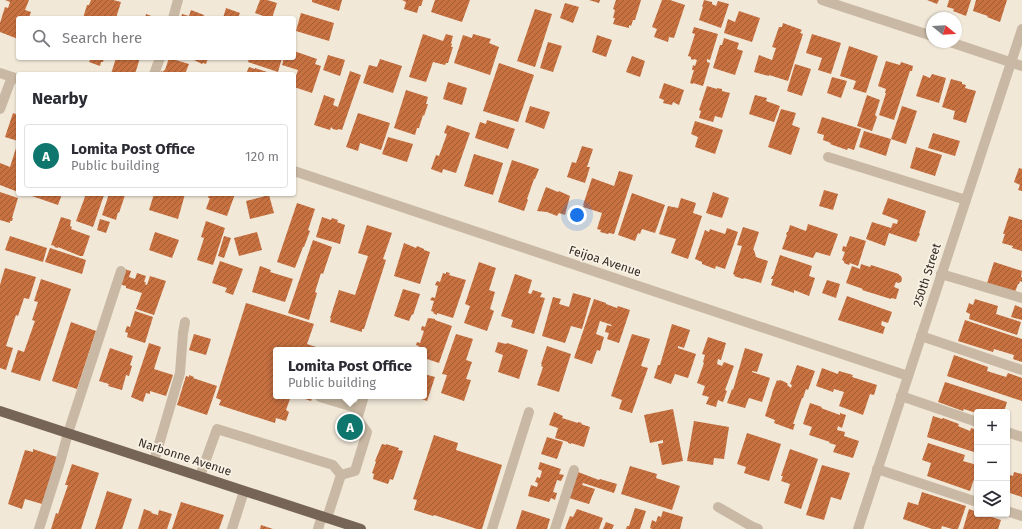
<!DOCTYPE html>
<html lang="en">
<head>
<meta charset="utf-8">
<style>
  body { margin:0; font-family:"Fira Sans",sans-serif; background:#f2f2f3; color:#2b2b33 }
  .controls { position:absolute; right:12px; bottom:12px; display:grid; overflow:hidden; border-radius:4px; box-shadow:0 1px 3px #0004 }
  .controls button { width:36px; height:36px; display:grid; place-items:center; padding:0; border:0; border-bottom:1px solid #e1e1e2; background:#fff; color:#2b2b33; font:20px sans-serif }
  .compass { position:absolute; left:926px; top:12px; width:36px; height:36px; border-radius:50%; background:#fff; box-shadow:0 1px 3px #0004; rotate:108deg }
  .you { position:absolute; left:577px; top:215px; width:14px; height:14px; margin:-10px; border:3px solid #fff; border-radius:50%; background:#1a73e8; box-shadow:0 0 0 6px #1a73e833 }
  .badge { display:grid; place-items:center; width:26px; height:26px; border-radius:50%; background:#0f766e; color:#fff; font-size:13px; font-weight:700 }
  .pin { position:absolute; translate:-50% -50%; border:2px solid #fff; box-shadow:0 1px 4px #0006 }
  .popup { position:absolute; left:273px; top:347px; width:154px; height:52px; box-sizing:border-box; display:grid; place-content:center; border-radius:4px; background:#fff; filter:drop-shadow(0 1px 3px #0005); font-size:13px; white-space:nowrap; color:#7c7c81 }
  .popup b { font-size:15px; color:#2b2b33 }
  .popup::after { content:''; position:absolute; left:50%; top:100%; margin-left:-8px; border:8px solid transparent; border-top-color:#fff }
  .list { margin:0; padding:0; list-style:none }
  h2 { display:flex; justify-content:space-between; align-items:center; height:52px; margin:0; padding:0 16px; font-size:17px }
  h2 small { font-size:13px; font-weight:400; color:#7c7c81 }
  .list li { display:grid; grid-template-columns:26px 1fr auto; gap:12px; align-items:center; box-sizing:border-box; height:64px; margin:0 8px 8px; padding:0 8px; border:1px solid #e1e1e2; border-radius:4px }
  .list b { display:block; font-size:15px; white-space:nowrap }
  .list p { margin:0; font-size:13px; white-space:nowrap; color:#7c7c81 }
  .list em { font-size:13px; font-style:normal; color:#7c7c81 }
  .icon { flex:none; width:22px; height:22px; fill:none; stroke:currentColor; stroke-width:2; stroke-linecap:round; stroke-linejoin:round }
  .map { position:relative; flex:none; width:1022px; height:529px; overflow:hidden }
  .search { position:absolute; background:#fff; box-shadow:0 1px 3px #0004; left:16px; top:16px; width:280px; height:44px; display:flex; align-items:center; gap:10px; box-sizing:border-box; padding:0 14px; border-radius:4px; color:#7c7c81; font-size:15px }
  .panel { position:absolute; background:#fff; box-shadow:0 1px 3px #0004; left:16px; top:72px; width:280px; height:124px; border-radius:4px }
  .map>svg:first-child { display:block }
  .building { fill:url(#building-hatch) }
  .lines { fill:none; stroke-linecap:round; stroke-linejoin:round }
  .minor { stroke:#c9b9a4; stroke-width:10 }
  .major { stroke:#766556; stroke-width:10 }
  .labels { text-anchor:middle; stroke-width:3.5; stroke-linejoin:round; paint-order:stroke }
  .street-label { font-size:12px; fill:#342c26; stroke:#f9f2e4 }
</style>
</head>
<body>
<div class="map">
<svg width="1022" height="529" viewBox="0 0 1022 529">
  <defs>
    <pattern id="building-hatch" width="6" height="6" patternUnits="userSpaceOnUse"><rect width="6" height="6" fill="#c77040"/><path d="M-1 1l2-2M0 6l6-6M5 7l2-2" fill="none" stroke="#a25c35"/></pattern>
  </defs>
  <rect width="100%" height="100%" fill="#f1e8d8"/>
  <!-- building -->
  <g class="building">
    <path d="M 5,0 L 29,0 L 25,10 L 31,12 L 29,18 L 18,18 L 18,39 L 0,32 L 0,23 L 5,7 L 8,8 L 10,2 Z"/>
    <path d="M 91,0 L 113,0 L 121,2 L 116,18 L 83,18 L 87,5 L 89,5 Z"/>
    <path d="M 260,0 L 267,0 L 277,3 L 272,18 L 269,18 L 255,13 Z"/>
    <path d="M 312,0 L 342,0 L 339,11 L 312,2 Z"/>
    <path d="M 402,0 L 423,0 L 421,6 L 419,6 L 417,13 L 404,9 L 406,2 Z"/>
    <path d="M 435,0 L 470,0 L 462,22 L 431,12 Z"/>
    <path d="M 589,0 L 600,0 L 599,3 Z"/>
    <path d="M 616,0 L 641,0 L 635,20 L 633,20 L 631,26 L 629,25 L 629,28 L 613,24 L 615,18 L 613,18 L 615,10 L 613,9 Z"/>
    <path d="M 662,0 L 670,0 L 685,5 L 674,38 L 669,37 L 668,42 L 654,37 L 657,29 L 652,27 Z"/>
    <path d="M 704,0 L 712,2 L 712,4 L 716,6 L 718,1 L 729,4 L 721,28 L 699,20 L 703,7 L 702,7 Z"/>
    <path d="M 927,0 L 939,0 L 937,4 Z"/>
    <path d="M 949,0 L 971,0 L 966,16 L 953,11 L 954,9 L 947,7 Z"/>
    <path d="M 976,0 L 1007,0 L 1000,22 L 987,17 L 988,16 L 973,11 Z"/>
    <path d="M 565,3 L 579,7 L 573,23 L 560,18 Z"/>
    <path d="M 226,8 L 240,13 L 238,18 L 223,18 Z"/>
    <path d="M 535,9 L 552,14 L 535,67 L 517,61 Z"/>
    <path d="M 191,10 L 204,15 L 203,18 L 181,18 L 182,14 L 189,16 Z"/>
    <path d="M 739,11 L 760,18 L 752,42 L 724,33 L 728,19 L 735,22 Z"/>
    <path d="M 301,13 L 334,23 L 329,41 L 296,31 Z"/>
    <path d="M 146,14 L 157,18 L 145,18 Z"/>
    <path d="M 783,23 L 802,30 L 800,33 L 803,34 L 788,81 L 769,75 L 769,76 L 754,72 L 759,55 L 772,60 L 776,48 L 772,47 L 779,27 L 782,27 Z"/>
    <path d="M 694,27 L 718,34 L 710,60 L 707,59 L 707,62 L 710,63 L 703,86 L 693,83 L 693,84 L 690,83 L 694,70 L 692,70 L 693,65 L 695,66 L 697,60 L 694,59 L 693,60 L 691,59 L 691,57 L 688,56 L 695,34 L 692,33 Z"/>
    <path d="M 423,34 L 443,41 L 446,34 L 453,36 L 451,43 L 452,44 L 451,47 L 453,47 L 448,63 L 446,63 L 445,65 L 433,62 L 426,82 L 409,77 Z"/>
    <path d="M 473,34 L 491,39 L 489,43 L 499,47 L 490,75 L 454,63 L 463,35 L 472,38 Z"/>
    <path d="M 812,34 L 841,43 L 831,74 L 818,70 L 822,58 L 806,53 Z"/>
    <path d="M 597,35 L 612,40 L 606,57 L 592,52 Z"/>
    <path d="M 724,38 L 739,43 L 737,49 L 743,51 L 735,75 L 713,68 L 720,45 L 722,45 Z"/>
    <path d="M 548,42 L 562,46 L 553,72 L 540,68 Z"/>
    <path d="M 849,46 L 878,56 L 866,93 L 853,89 L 856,81 L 840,76 Z"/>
    <path d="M 294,51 L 317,59 L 315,64 L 321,66 L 312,93 L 294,87 L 294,82 L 298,70 L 282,65 L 284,58 L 294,58 Z"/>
    <path d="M 328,55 L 345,60 L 340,76 L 323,70 Z"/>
    <path d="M 632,56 L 645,61 L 640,77 L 626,72 Z"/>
    <path d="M 84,58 L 104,58 L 103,62 L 101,62 L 100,66 L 89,62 L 90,60 Z"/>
    <path d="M 116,58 L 140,58 L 135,74 L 111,74 Z"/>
    <path d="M 169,58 L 189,64 L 185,74 L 160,74 L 161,71 L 163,72 L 164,70 L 165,70 Z"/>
    <path d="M 194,58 L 208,58 L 206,64 L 203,63 L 202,64 L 194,60 Z"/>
    <path d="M 249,58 L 282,58 L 278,72 L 248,62 Z"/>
    <path d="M 380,59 L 402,66 L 393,93 L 363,83 L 369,65 L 377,67 Z"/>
    <path d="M 886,61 L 900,65 L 901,62 L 913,66 L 912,71 L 910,71 L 894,120 L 879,115 L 886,93 L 885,93 L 886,89 L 878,86 Z"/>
    <path d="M 499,63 L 534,75 L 518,122 L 483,111 Z"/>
    <path d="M 795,64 L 811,69 L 802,96 L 787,91 Z"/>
    <path d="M 249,67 L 255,69 L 255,68 L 273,74 L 246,74 Z"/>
    <path d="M 350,71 L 361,75 L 342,130 L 339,129 L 337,130 L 333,129 L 331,127 L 330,130 L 314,125 L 324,95 L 335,99 L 333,105 L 338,107 Z"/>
    <path d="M 932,74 L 946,78 L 939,103 L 916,96 L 923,75 L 930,78 Z"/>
    <path d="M 832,77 L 847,81 L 841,98 L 827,93 Z"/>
    <path d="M 951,79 L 962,82 L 962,84 L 966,85 L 965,88 L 976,91 L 966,123 L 953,119 L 955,111 L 942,107 Z"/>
    <path d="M 448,82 L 467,88 L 462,105 L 443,99 Z"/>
    <path d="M 664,83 L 684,90 L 679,105 L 673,102 L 672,105 L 663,103 L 664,100 L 659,98 Z"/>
    <path d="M 707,86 L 717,89 L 717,88 L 722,89 L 722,91 L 730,93 L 722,118 L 715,116 L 713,122 L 699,118 L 701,111 L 699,110 Z"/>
    <path d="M 406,90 L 428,97 L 426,104 L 428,104 L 424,116 L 423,115 L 419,128 L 417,128 L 415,135 L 394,128 Z"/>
    <path d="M 755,95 L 767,98 L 766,101 L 780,106 L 774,122 L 749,114 Z"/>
    <path d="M 867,95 L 880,100 L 875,115 L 877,117 L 872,131 L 857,126 Z"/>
    <path d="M 530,106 L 550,112 L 544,129 L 525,122 Z"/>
    <path d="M 902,106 L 917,111 L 906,144 L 891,139 Z"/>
    <path d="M 781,109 L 796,113 L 792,125 L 800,128 L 791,155 L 768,147 Z"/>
    <path d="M 13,113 L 18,115 L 18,141 L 5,137 Z"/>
    <path d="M 358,113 L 390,123 L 381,150 L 360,143 L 358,151 L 346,147 Z"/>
    <path d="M 822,117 L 861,129 L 854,150 L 848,148 L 847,150 L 830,144 L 831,143 L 823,140 L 824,135 L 817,133 Z"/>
    <path d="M 487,120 L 515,129 L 508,149 L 475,138 L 480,122 L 486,124 Z"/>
    <path d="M 695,121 L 723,130 L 715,154 L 695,147 L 698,137 L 691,134 Z"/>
    <path d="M 447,125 L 470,133 L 456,173 L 443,169 L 442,173 L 431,169 L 436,155 L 439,156 L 447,134 L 444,133 Z"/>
    <path d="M 864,131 L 891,139 L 886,156 L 859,147 Z"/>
    <path d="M 933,133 L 960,141 L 955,156 L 928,148 Z"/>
    <path d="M 388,137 L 413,144 L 407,162 L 382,154 Z"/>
    <path d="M 17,145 L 18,146 L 18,192 L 0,185 L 0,163 L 10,167 Z"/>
    <path d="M 582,146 L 593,149 L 587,167 L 590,167 L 585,183 L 567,177 L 572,162 L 576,163 Z"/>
    <path d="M 916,147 L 942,155 L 935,176 L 910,168 Z"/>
    <path d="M 474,154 L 503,163 L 493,195 L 464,186 Z"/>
    <path d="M 512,160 L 539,169 L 535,179 L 534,179 L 527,199 L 528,200 L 524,211 L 498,202 Z"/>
    <path d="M 1019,168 L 1022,169 L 1022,191 L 1018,190 L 1020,185 L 1014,182 Z"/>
    <path d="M 619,171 L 633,175 L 614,234 L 609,233 L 608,234 L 600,232 L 601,230 L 597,229 L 602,213 L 583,207 L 584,205 L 583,205 L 592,178 L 614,186 Z"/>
    <path d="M 546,187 L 558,192 L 559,191 L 570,196 L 565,215 L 559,213 L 557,216 L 547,212 L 537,211 Z"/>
    <path d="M 824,190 L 838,194 L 833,210 L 819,206 Z"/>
    <path d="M 0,192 L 18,198 L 12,218 L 13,218 L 12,221 L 10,221 L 10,223 L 0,220 Z"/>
    <path d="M 713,192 L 729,198 L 722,218 L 706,213 Z"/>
    <path d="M 632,193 L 665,205 L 655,233 L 642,229 L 640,234 L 638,233 L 635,241 L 618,235 Z"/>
    <path d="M 26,194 L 62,194 L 58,205 Z"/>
    <path d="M 86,194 L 100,194 L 104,195 L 93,227 L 76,221 Z"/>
    <path d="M 109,194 L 122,194 L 125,195 L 119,213 L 118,212 L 116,220 L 102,215 Z"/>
    <path d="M 154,194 L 185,194 L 178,219 L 149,210 Z"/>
    <path d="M 209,194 L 235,194 L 227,216 L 206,209 L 210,198 L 208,198 Z"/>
    <path d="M 269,195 L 274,213 L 250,219 L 246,201 Z"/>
    <path d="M 681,198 L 696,203 L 693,213 L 702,216 L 688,259 L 671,253 L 676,239 L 659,234 L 668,206 L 678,208 Z"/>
    <path d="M 888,198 L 926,211 L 919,233 L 920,234 L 916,242 L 889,233 L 885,246 L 866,239 L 872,222 L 891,228 L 893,223 L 897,224 L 898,220 L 882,214 Z"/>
    <path d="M 297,203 L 315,209 L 308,230 L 310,231 L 304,247 L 303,247 L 295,268 L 277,262 Z"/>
    <path d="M 1009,216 L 1022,220 L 1022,251 L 1012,248 L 1013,246 L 1002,243 L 1005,234 L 1003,234 Z"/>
    <path d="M 61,217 L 71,220 L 70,226 L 72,227 L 71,229 L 90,236 L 83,256 L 80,256 L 58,247 L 58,248 L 54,247 L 55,246 L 51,245 Z"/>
    <path d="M 322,217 L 331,220 L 332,218 L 338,220 L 337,222 L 345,225 L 340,244 L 316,237 Z"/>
    <path d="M 100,219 L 110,222 L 106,233 L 97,230 Z"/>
    <path d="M 206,221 L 225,228 L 213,265 L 197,260 L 204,238 L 201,237 Z"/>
    <path d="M 808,224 L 838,234 L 830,256 L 816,252 L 813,258 L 782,249 L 787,235 L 786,235 L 787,232 L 788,232 L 790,225 L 806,231 Z"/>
    <path d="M 367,225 L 392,233 L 383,259 L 386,260 L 364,329 L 362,329 L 362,332 L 330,322 L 331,318 L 330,318 L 339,290 L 355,295 L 368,256 L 358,253 Z"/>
    <path d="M 743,227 L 759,232 L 753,250 L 754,250 L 756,257 L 768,261 L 761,283 L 744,278 L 743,279 L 734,276 L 735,275 L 733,274 L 742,246 L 737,245 Z"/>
    <path d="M 727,228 L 738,232 L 725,269 L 716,266 L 715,269 L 702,264 L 702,262 L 695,259 L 705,230 L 709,232 L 710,229 L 725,234 Z"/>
    <path d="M 155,232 L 179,240 L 172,258 L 149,250 Z"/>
    <path d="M 257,232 L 262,250 L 239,256 L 234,238 Z"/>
    <path d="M 10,236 L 47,248 L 43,262 L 5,250 Z"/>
    <path d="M 224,236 L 231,238 L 224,258 L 218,256 Z"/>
    <path d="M 850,236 L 866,241 L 858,266 L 850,263 L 849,265 L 844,263 L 844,261 L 842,260 L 845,252 L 842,251 L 843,246 L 846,247 Z"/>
    <path d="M 313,240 L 332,247 L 323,274 L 321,273 L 315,292 L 317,293 L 309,320 L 288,313 Z"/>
    <path d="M 404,243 L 416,248 L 417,246 L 424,249 L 424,250 L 430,252 L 420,284 L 394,276 Z"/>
    <path d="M 50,248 L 86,260 L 82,274 L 45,262 Z"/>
    <path d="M 780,255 L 812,266 L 809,276 L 815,278 L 809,296 L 794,290 L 794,293 L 771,285 L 773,279 L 771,279 L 772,276 L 773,276 Z"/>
    <path d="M 220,261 L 243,269 L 233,295 L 225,292 L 227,288 L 212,283 Z"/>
    <path d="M 479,262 L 496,268 L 489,290 L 495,292 L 490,309 L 494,311 L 487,331 L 464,323 L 470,306 L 465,304 Z"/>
    <path d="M 994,262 L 1022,271 L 1021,277 L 1022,277 L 1022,282 L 1020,281 L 1019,284 L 1018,284 L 1015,292 L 987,283 Z"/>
    <path d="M 861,264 L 870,267 L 871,265 L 899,274 L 899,275 L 901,276 L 902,279 L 901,282 L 898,283 L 896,282 L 894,287 L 899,289 L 896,299 L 891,298 L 891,299 L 862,290 L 863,289 L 846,283 L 852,266 L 860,269 Z"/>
    <path d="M 260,266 L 271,270 L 270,272 L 293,279 L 285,302 L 252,292 Z"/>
    <path d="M 5,268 L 36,277 L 29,299 L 24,298 L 18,316 L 16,315 L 6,346 L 13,348 L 6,370 L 0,368 L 0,285 Z"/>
    <path d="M 124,269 L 131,271 L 129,277 L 135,279 L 137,273 L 146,276 L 144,282 L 146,282 L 145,284 L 147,285 L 150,276 L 166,281 L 154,315 L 136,309 L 142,293 L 126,288 L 126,286 L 119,284 Z"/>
    <path d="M 446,272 L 450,273 L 449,275 L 466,280 L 453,318 L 437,313 L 437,315 L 433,313 L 434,312 L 431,311 L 434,301 L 430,300 L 432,297 L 435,298 L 438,286 L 435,285 L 437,281 L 440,282 L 443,273 L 446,274 Z"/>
    <path d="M 515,274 L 532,280 L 528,293 L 531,294 L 533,290 L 542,293 L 540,297 L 545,298 L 534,334 L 511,327 L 513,320 L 501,316 Z"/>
    <path d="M 41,279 L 71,289 L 40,381 L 11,372 L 18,350 L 24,352 L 35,321 L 32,320 L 38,302 L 34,301 Z"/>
    <path d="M 827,280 L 840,284 L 836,298 L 822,293 Z"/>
    <path d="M 403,289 L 420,294 L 413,315 L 412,314 L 409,321 L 394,316 Z"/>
    <path d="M 573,293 L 591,298 L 582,329 L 571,326 L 565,343 L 542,336 L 553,297 L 561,299 L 559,304 L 569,307 Z"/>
    <path d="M 847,296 L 892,312 L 888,323 L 882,321 L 881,325 L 885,327 L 883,334 L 838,320 Z"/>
    <path d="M 594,299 L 606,303 L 606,304 L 617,308 L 618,306 L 630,310 L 619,343 L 607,339 L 609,333 L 605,332 L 607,325 L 611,326 L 612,325 L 600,321 L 596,334 L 604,337 L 600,351 L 597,350 L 592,364 L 574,358 Z"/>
    <path d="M 975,299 L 998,306 L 996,314 L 1021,322 L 1017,335 L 969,319 L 970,314 L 966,312 L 969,303 L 973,305 Z"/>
    <path d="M 246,303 L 314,324 L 307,344 L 325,350 L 276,350 L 276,396 L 291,396 L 286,410 L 289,412 L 286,421 L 276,418 L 275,423 L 219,405 L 221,400 L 216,398 Z"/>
    <path d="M 1015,305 L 1022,308 L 1022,320 L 1011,317 Z"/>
    <path d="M 135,311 L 153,317 L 145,343 L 127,337 L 128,333 L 125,332 L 127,326 L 130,327 Z"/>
    <path d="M 428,318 L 435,319 L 435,320 L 452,326 L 439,363 L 424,358 L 424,350 L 417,350 L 419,346 L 416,345 L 417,342 L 420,343 L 424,331 L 421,330 L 422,326 L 425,327 Z"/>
    <path d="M 965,320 L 1022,339 L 1022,362 L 1013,359 L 1014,355 L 994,349 L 993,352 L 958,341 Z"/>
    <path d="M 71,322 L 96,331 L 77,389 L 52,381 Z"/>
    <path d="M 672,324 L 690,330 L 684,348 L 678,346 L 678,348 L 696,354 L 688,378 L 675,374 L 671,384 L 654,378 L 658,365 L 660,365 Z"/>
    <path d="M 194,334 L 211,339 L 206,355 L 189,350 Z"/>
    <path d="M 456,334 L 473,339 L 466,360 L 472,362 L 466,379 L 471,380 L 464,401 L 441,393 L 447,375 L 442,374 Z"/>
    <path d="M 632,334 L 650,339 L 641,366 L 648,368 L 632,413 L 619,409 L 622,400 L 611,396 Z"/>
    <path d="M 708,337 L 726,343 L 721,360 L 718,359 L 717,364 L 722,366 L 724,362 L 734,366 L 725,390 L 727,391 L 723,402 L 718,400 L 716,407 L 706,404 L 709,397 L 702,395 L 705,386 L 697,383 L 704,363 L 703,362 L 705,355 L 702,354 Z"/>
    <path d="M 498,342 L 506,344 L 507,343 L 528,350 L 519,379 L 498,372 L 503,355 L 495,352 Z"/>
    <path d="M 149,343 L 161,347 L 154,369 L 173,375 L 166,396 L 150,391 L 150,394 L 146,393 L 143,402 L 131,397 Z"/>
    <path d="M 547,346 L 571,354 L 559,392 L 537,385 L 543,367 L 541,366 L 542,364 L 541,364 Z"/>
    <path d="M 110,348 L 133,356 L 130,365 L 132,366 L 129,376 L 126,375 L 122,390 L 108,386 L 109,384 L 99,381 Z"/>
    <path d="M 745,348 L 763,354 L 757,372 L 752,371 L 752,372 L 770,378 L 762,402 L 749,398 L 745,408 L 727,403 L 732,389 L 733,390 Z"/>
    <path d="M 954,355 L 988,367 L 987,371 L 1006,377 L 1008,373 L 1022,378 L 1022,401 L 947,376 Z"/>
    <path d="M 797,365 L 815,371 L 808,390 L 806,389 L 803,398 L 802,398 L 793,424 L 795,424 L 793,430 L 774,423 L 775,420 L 765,416 L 772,394 L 772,393 L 777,380 L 778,381 L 780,380 L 785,382 L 788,384 L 787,385 L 791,388 L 792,385 L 790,384 Z"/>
    <path d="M 822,368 L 838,374 L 839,371 L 853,375 L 852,377 L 877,385 L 874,395 L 870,394 L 863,415 L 839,406 L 844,392 L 834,389 L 833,392 L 816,386 Z"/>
    <path d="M 424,374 L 435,377 L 427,401 L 414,396 L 424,396 Z"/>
    <path d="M 189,375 L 194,377 L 193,378 L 217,386 L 207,415 L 177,405 L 186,376 L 189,377 Z"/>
    <path d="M 945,382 L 1007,402 L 1004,412 L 977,412 L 977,415 L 975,415 L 976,413 L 964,409 L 963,411 L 938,402 Z"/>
    <path d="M 296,396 L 313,396 L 311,401 Z"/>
    <path d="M 810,403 L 822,407 L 821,408 L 840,415 L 840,413 L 846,415 L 842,428 L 838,426 L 837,430 L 845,432 L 844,436 L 859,441 L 853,458 L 833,452 L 836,445 L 829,443 L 830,442 L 809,435 L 812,427 L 803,424 Z"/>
    <path d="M 673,409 L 683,461 L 662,465 L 658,444 L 663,443 L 663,440 L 650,443 L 644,415 Z"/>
    <path d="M 554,412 L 563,416 L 562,418 L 578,423 L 578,422 L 582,423 L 581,424 L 590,427 L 584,447 L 571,443 L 571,444 L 568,443 L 568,442 L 555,438 L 558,428 L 549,425 Z"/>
    <path d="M 933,416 L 942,419 L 943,418 L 959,424 L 958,426 L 970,431 L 971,428 L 977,430 L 977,453 L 927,437 Z"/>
    <path d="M 694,421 L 729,427 L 724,459 L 714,458 L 713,465 L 687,461 Z"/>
    <path d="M 747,433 L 781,444 L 769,481 L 744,473 L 746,467 L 737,464 Z"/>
    <path d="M 434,435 L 458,443 L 456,450 L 502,465 L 482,529 L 477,529 L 434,515 L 433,516 L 414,510 L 417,500 L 413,499 Z"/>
    <path d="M 547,437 L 563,442 L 557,459 L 541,454 Z"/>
    <path d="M 928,443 L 965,455 L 963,461 L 977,465 L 977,470 L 970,491 L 927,476 L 931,463 L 922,460 Z"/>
    <path d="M 382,444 L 386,445 L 386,444 L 399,448 L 398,450 L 403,451 L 393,480 L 390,479 L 388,484 L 373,479 L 374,474 L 372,473 L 376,462 L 375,461 Z"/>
    <path d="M 33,449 L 57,457 L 42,504 L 25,499 L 22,509 L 8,504 L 25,450 L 33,452 Z"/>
    <path d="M 790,449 L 818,459 L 801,509 L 784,503 L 790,484 L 781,481 L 783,476 L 781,476 Z"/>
    <path d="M 540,462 L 561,469 L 559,474 L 564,475 L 561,481 L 557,480 L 553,492 L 557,493 L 555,500 L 551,498 L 549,502 L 528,496 L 531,485 L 537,487 L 538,483 L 535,482 L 537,477 L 540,478 L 542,471 L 538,469 Z"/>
    <path d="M 72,464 L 99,473 L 81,529 L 51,529 L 56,513 L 58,514 L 68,485 L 65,485 Z"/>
    <path d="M 822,465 L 850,473 L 841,500 L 831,497 L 824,520 L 806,515 Z"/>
    <path d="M 630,466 L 657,474 L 656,478 L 680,486 L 672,510 L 621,494 Z"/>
    <path d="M 578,472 L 599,480 L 600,479 L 617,484 L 614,493 L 583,483 L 582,485 L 595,489 L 589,504 L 569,498 Z"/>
    <path d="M 1014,472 L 1022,474 L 1022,497 L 1010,493 L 1007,501 L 1007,474 L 1013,476 Z"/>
    <path d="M 107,491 L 132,499 L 122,529 L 95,529 Z"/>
    <path d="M 922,492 L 966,506 L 958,529 L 952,529 L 942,526 L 941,529 L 932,529 L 903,519 L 908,502 L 918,505 Z"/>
    <path d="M 181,502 L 224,515 L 219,529 L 172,529 Z"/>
    <path d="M 635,508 L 646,511 L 640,529 L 626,529 L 627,526 L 629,526 Z"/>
    <path d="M 144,509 L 152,512 L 151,513 L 158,515 L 159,510 L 172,514 L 167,529 L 138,529 Z"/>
    <path d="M 577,509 L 603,518 L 599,529 L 565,529 L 570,516 L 573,517 Z"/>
    <path d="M 969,509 L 977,512 L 977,514 L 983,514 L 1001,520 L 998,529 L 963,529 Z"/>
    <path d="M 522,510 L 550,519 L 547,529 L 516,529 Z"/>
    <path d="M 663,511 L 683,517 L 680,529 L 652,529 L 650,528 L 652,520 L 656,522 L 658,516 L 661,517 Z"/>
    <path d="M 606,522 L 614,525 L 612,529 L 603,529 Z"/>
    <path d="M 261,525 L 273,529 L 260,529 Z"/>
  </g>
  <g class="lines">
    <!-- minor -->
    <g class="minor">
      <path d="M 822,0 L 932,36"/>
      <path d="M 173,18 L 178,0"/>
      <path d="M 950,42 L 1022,66"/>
      <path d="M 0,73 L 18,79"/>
      <path d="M 154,74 L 160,58"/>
      <path d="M 0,109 L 12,77"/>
      <path d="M 828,157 L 966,200"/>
      <path d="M 294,171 L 908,376"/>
      <path d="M 941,274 L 1022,298"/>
      <path d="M 921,336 L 1022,370"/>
      <path d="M 901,396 L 977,422"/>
      <path d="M 320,397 L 360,409"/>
      <path d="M 1007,432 L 1022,437"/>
      <path d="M 154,461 L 180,373 L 183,333 L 185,322"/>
      <path d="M 877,469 L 977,502"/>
      <path d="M 341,475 L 355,471 L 367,432 L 357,419 L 364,396"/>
      <path d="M 200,476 L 217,429 L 333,465 L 341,475 L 327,518"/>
      <path d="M 718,507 L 753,527 L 758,529"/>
      <path d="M 1007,511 L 1022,516"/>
      <path d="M 39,529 L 61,459 L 68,433 L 121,271"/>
      <path d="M 232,529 L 244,491"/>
      <path d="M 318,529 L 322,516"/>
      <path d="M 492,529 L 529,412"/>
      <path d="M 555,529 L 574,470"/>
      <path d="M 858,529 L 1022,29"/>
    </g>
    <!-- major -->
    <path class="major" d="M 0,411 L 361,529"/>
  </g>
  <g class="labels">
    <!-- street labels -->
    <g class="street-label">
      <text transform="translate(605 261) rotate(18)" y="4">Feijoa Avenue</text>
      <text transform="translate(927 275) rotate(-72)" y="4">250th Street</text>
      <text transform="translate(185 457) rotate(18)" y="4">Narbonne Avenue</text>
    </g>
  </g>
</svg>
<div class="controls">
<button>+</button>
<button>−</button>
<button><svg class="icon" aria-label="layers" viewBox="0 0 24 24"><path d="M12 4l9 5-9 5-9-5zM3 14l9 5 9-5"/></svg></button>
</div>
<svg class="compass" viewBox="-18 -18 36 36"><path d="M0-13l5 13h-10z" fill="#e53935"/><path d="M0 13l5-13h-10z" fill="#7c7c81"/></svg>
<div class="you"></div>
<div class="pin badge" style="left:350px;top:427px">A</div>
<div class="popup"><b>Lomita Post Office</b>Public building</div>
<div class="search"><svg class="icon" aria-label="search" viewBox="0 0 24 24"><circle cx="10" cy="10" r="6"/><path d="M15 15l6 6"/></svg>Search here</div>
<section class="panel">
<h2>Nearby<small></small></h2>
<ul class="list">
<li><span class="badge">A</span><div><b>Lomita Post Office</b><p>Public building</p></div><em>120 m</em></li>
</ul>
</section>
</div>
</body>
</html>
